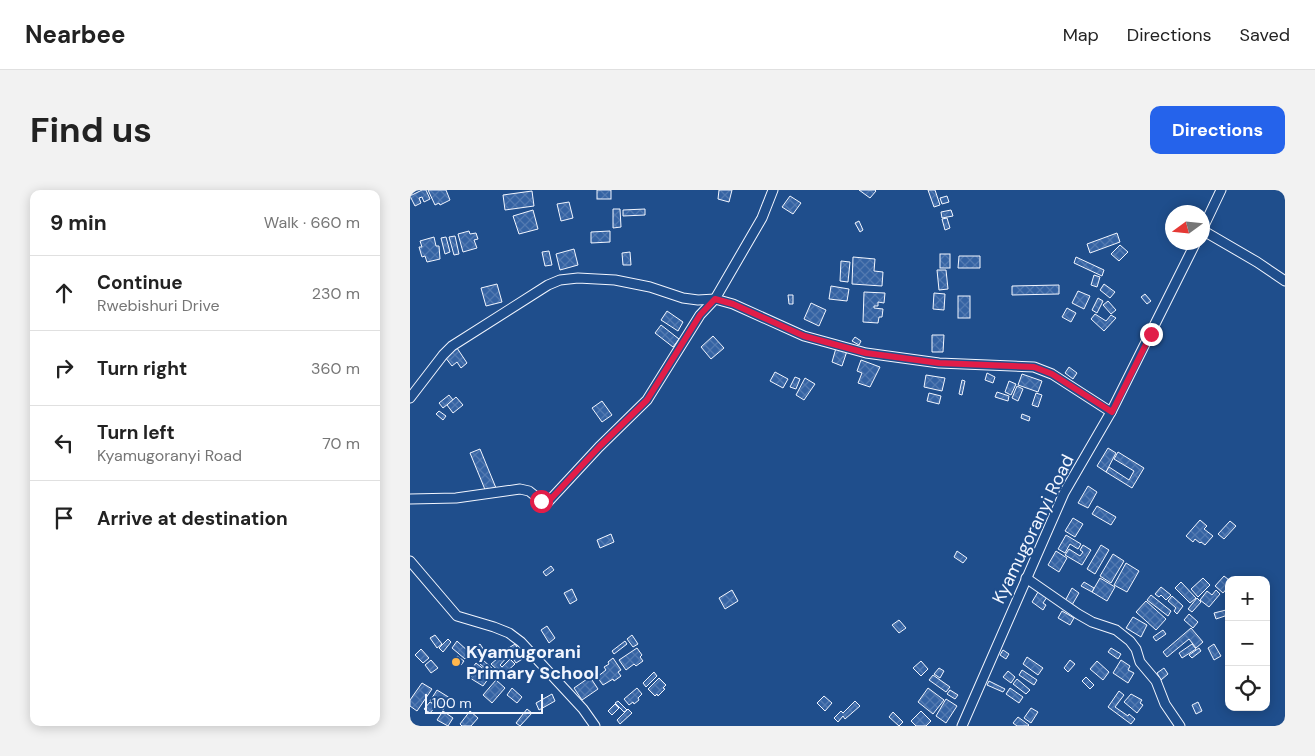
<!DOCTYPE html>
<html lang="en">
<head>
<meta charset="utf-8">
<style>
  body { margin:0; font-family:"DM Sans",sans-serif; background:#f2f2f2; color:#222 }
  .controls { position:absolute; right:15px; bottom:15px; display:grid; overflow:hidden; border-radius:10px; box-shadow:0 2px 12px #0003 }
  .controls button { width:45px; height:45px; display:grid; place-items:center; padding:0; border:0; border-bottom:1px solid #e0e0e0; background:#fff; color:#222; font:25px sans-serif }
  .compass { position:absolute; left:755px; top:15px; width:45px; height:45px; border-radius:50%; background:#fff; box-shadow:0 2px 12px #0003; rotate:255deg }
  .scale { position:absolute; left:15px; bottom:12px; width:118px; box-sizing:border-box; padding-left:5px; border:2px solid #f2f6ff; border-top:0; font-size:14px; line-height:18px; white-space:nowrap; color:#f2f6ff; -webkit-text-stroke:4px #1f4e8c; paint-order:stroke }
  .stop { position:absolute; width:15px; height:15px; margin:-11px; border:4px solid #e11d48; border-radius:50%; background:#fff }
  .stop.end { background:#e11d48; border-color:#fff; box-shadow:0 1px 5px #0008 }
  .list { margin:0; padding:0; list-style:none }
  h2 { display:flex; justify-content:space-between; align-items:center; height:65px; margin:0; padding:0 20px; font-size:21px }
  h2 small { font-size:16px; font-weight:400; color:#767676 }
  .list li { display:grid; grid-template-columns:32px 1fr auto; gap:15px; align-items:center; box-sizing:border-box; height:75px; padding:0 20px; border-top:1px solid #e0e0e0 }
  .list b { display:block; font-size:19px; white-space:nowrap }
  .list p { margin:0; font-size:16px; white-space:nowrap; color:#767676 }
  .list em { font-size:16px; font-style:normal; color:#767676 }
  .icon { flex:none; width:28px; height:28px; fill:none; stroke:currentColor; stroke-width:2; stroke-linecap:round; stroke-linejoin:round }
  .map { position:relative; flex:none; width:875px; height:536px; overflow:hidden; border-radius:10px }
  header { display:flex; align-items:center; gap:30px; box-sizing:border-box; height:70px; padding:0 25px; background:#fff; border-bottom:1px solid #e0e0e0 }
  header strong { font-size:24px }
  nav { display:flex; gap:28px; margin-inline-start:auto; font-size:18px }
  .intro { display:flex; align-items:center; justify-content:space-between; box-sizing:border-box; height:120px; padding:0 30px }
  h1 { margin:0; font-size:35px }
  .button { padding:12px 22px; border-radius:10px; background:#2563eb; color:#fff; font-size:18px; font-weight:700 }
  main { display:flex; gap:30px; padding:0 30px }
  aside { flex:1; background:#fff; border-radius:10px; box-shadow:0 2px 12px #0003 }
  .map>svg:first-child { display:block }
  .building { fill:url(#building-cross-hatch); stroke:#f2f6ff }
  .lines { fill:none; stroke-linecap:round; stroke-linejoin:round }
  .minor-casing { stroke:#f2f6ff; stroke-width:11 }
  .minor { stroke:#1f4e8c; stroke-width:9 }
  .route { stroke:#e11d48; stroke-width:6 }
  .poi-dot { fill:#ffb74d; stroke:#1f4e8c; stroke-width:2 }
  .labels { text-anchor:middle; stroke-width:4; stroke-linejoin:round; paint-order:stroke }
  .street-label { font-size:18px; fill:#f2f6ff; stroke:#1f4e8c }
  .poi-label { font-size:18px; font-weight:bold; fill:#f2f6ff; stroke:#1f4e8c; text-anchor:start }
</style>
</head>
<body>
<header>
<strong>Nearbee</strong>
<nav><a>Map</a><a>Directions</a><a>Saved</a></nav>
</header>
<div class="intro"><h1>Find us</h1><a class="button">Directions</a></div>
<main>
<aside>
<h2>9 min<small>Walk · 660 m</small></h2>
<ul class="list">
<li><svg class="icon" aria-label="ahead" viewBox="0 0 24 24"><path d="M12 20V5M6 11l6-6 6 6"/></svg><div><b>Continue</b><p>Rwebishuri Drive</p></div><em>230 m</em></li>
<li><svg class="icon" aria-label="right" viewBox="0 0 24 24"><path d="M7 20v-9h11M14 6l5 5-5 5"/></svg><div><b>Turn right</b></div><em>360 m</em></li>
<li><svg class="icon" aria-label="left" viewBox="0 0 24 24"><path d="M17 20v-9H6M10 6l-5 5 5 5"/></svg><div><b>Turn left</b><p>Kyamugoranyi Road</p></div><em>70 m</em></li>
<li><svg class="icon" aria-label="arrive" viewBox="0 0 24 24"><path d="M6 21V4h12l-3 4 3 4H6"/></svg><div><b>Arrive at destination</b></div></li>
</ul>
</aside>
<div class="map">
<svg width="875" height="536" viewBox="0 0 875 536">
  <defs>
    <pattern id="building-cross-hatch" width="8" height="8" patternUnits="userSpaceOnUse" patternTransform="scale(1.25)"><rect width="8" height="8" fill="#3563a3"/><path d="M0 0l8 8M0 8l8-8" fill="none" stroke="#537ab1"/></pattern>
  </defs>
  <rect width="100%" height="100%" fill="#1f4e8c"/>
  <!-- building -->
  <g class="building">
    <path d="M 12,0 L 16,0 L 20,9 L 14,12 L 12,7 L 9,8 L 11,13 L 5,16 L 0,6 Z"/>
    <path d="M 18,0 L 36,0 L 40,10 L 30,15 L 29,13 L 25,15 Z"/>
    <rect x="187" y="0" width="14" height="9"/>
    <path d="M 309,0 L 322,0 L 319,12 L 308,9 Z"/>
    <path d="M 449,0 L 465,0 L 466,1 L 460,8 Z"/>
    <path d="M 518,0 L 525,0 L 530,15 L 524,17 Z"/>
    <path d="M 122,1 L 124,16 L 95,20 L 93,5 Z"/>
    <path d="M 380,6 L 391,13 L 383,24 L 372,17 Z"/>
    <path d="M 537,6 L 539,12 L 532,14 L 530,8 Z"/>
    <path d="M 159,12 L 163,28 L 151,31 L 147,14 Z"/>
    <path d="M 203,19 L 210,19 L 211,37 L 203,38 Z"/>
    <path d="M 235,19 L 235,25 L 213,26 L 213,20 Z"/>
    <path d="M 123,20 L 128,39 L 109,44 L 103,26 Z"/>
    <path d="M 541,20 L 543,26 L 532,28 L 531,22 Z"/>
    <path d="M 537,28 L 540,38 L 535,40 L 532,29 Z"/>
    <path d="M 449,31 L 453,40 L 450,42 L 445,33 Z"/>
    <path d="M 59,41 L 60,44 L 66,43 L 68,49 L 64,50 L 67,58 L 53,62 L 48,44 Z"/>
    <path d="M 200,41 L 200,52 L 181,53 L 181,42 Z"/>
    <path d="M 707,43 L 710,52 L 680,63 L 677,54 Z"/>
    <path d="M 45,46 L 49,64 L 44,65 L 39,47 Z"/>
    <path d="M 24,47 L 26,56 L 29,56 L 30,69 L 17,72 L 15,66 L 12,67 L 9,57 L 12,57 L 10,51 Z"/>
    <path d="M 36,47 L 40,62 L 35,64 L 31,48 Z"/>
    <path d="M 710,55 L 718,62 L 709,71 L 701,64 Z"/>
    <path d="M 164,59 L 168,75 L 150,80 L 146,64 Z"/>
    <path d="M 139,61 L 142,75 L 135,76 L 132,62 Z"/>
    <path d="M 220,62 L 221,75 L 213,75 L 212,63 Z"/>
    <rect x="530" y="64" width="10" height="14"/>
    <path d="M 549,66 L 570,66 L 570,78 L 548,78 Z"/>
    <path d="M 443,67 L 465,69 L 464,81 L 473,82 L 472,96 L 442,94 Z"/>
    <path d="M 666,67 L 694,80 L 692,86 L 664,73 Z"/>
    <path d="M 431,71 L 440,72 L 438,92 L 430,91 Z"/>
    <path d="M 527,80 L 536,80 L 538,99 L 529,100 Z"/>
    <path d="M 684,85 L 690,87 L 687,97 L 681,95 Z"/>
    <path d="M 87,94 L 92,112 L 76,116 L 71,98 Z"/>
    <path d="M 694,94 L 705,102 L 700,108 L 690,100 Z"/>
    <path d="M 649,95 L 649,104 L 602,105 L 602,96 Z"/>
    <path d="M 421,96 L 439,99 L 437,111 L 419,109 Z"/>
    <path d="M 668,101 L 680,106 L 674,119 L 662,113 Z"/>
    <path d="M 454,102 L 475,103 L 474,113 L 468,112 L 468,116 L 464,116 L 464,118 L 473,119 L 472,127 L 469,127 L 468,133 L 453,132 Z"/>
    <path d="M 524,103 L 535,104 L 534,120 L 523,119 Z"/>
    <path d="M 735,104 L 741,111 L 737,114 L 731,107 Z"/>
    <path d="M 378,105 L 383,105 L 383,114 L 379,114 Z"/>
    <rect x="548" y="106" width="12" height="22"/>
    <path d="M 688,108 L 693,111 L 687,123 L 682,120 Z"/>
    <path d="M 698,111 L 706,120 L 701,124 L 693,115 Z"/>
    <path d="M 401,113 L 416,120 L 409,136 L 394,129 Z"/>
    <path d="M 657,118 L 666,123 L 661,132 L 652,127 Z"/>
    <path d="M 257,121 L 273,132 L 268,141 L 251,130 Z"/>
    <path d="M 685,124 L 696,131 L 701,125 L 706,128 L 694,141 L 681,129 Z"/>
    <path d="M 251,135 L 269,149 L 263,157 L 245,143 Z"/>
    <path d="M 522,145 L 534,145 L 533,162 L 522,162 Z"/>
    <path d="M 303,146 L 314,158 L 301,169 L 291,157 Z"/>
    <path d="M 445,147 L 451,151 L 449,155 L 442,151 Z"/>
    <path d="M 47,158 L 57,173 L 51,178 L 47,172 L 42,176 L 35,167 Z"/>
    <path d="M 426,158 L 437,161 L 432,176 L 422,172 Z"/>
    <path d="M 451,170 L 470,177 L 460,197 L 448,193 L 452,183 L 447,181 Z"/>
    <path d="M 659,177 L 667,183 L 663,189 L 655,183 Z"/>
    <path d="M 365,182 L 378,189 L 373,198 L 360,191 Z"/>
    <path d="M 577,183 L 585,187 L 583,193 L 575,190 Z"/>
    <path d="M 612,184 L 632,191 L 628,202 L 608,195 Z"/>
    <path d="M 516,185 L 535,188 L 532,201 L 514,197 Z"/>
    <path d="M 385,187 L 390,189 L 386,199 L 380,197 Z"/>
    <path d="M 395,188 L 405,194 L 394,210 L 386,205 Z"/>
    <path d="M 552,190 L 555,191 L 552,205 L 549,204 Z"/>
    <path d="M 599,191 L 606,194 L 601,205 L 595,202 Z"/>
    <path d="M 607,196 L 613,199 L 608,211 L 602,208 Z"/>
    <path d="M 587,202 L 599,206 L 598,211 L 585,207 Z"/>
    <path d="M 519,203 L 531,206 L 529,214 L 517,211 Z"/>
    <path d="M 626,203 L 632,205 L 628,217 L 622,215 Z"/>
    <path d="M 39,205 L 43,210 L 33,218 L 29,213 Z"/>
    <path d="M 46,207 L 53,215 L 43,223 L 37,215 Z"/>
    <path d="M 192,211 L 202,225 L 192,232 L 182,218 Z"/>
    <path d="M 29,221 L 36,226 L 33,230 L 26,224 Z"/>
    <path d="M 612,224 L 620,227 L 619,231 L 611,228 Z"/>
    <path d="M 698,258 L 706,263 L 696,282 L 687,276 Z"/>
    <path d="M 70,259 L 86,298 L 76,302 L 60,263 Z"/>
    <path d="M 708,262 L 734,278 L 722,298 L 696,282 L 699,277 L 719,290 L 724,281 L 704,269 Z"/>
    <path d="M 678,296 L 687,302 L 678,318 L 668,313 Z"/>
    <path d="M 687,316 L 706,327 L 701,335 L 682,324 Z"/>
    <path d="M 663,328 L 673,334 L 665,347 L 655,341 Z"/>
    <path d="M 790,330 L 797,336 L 794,339 L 803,346 L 795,355 L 791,352 L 790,353 L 785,349 L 783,352 L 776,346 Z"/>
    <path d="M 820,331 L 826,336 L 814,349 L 808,344 Z"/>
    <path d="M 201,344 L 204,352 L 190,358 L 187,350 Z"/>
    <path d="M 656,345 L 671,354 L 668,359 L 660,354 L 655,363 L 648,359 Z"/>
    <path d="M 673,355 L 681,360 L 672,375 L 655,365 L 659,359 L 670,366 L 673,362 L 670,360 Z"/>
    <path d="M 691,355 L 699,360 L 685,384 L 677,379 Z"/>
    <path d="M 547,361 L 557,368 L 553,373 L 544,367 Z"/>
    <path d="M 646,361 L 657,368 L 649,382 L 638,375 Z"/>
    <path d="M 703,364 L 714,371 L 701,393 L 690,386 Z"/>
    <path d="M 716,373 L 729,381 L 717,402 L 704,395 Z"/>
    <path d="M 141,376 L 144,380 L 136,386 L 133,382 Z"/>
    <path d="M 814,386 L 819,390 L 819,396 L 813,403 L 805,396 Z"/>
    <path d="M 690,388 L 705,397 L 697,411 L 682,402 Z"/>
    <path d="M 793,388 L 800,395 L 788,407 L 781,399 Z"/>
    <path d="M 674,392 L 684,398 L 682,402 L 671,396 Z"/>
    <path d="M 771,392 L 786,408 L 780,413 L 765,398 Z"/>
    <path d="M 751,397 L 761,405 L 756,410 L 751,405 L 749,407 L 745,404 Z"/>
    <path d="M 662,398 L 669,403 L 662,415 L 655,411 Z"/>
    <path d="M 162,399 L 167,410 L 160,414 L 154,403 Z"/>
    <path d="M 322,400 L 328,411 L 315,419 L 309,408 Z"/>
    <path d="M 806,400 L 810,404 L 799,417 L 790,410 L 797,401 L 802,405 Z"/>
    <path d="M 628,402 L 637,407 L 633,413 L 636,415 L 633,420 L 622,412 Z"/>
    <path d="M 741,405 L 761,421 L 758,426 L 737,410 Z"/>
    <path d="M 762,406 L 773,416 L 767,424 L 764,421 L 766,418 L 758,411 Z"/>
    <path d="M 787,408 L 791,412 L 782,422 L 778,419 Z"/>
    <path d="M 736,411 L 756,429 L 746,440 L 726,422 Z"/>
    <path d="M 816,420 L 818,425 L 806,429 L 804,423 Z"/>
    <path d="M 652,421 L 664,428 L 660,435 L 648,428 Z"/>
    <path d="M 779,424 L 788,432 L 783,438 L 774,430 Z"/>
    <path d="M 723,427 L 737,435 L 731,447 L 716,438 Z"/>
    <path d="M 489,430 L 496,438 L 489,443 L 482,435 Z"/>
    <path d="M 137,436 L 145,448 L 139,453 L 131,440 Z"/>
    <path d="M 781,438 L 793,452 L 786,458 L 779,449 L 757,467 L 753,462 Z"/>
    <path d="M 753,440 L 756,444 L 746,451 L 743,447 Z"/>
    <path d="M 25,445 L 32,454 L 27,458 L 20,448 Z"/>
    <path d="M 222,445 L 228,454 L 223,457 L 217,449 Z"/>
    <path d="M 38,449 L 41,452 L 33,462 L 29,458 Z"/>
    <path d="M 47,451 L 60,463 L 55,469 L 42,458 Z"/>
    <path d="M 215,451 L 217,454 L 204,464 L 202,461 Z"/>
    <path d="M 70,454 L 74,460 L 66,466 L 62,460 Z"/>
    <path d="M 105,454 L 114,468 L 106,473 L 97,459 Z"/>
    <path d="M 782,454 L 786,459 L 772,468 L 769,463 Z"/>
    <path d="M 804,454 L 811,466 L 804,470 L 798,458 Z"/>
    <path d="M 227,458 L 232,465 L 230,467 L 233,471 L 226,476 L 224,474 L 216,480 L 209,470 Z"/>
    <path d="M 701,458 L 711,464 L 708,469 L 698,462 Z"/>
    <path d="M 789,458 L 791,461 L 782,468 L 779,465 Z"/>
    <path d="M 11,459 L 19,468 L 13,473 L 5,465 Z"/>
    <path d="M 593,460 L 599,464 L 596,469 L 590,465 Z"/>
    <path d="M 94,463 L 98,466 L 90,475 L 92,477 L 100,469 L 105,474 L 93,485 L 81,474 Z"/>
    <path d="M 47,466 L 54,471 L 51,475 L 44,470 Z"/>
    <path d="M 617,467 L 633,478 L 628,485 L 613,474 Z"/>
    <path d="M 203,468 L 211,480 L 208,482 L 211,486 L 204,491 L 203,489 L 193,495 L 187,487 L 196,480 L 194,477 L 199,474 L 198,472 Z"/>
    <path d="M 21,470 L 28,478 L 21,483 L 15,475 Z"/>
    <path d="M 73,470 L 85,481 L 82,484 L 70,474 Z"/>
    <path d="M 660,470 L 665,474 L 658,482 L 654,478 Z"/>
    <path d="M 711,470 L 720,476 L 718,480 L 724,483 L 718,493 L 703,483 Z"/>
    <path d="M 511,471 L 518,479 L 511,486 L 503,478 Z"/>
    <path d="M 687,471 L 699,482 L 693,490 L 680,479 Z"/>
    <path d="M 66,473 L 81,485 L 73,496 L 60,488 L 63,485 L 59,482 Z"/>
    <path d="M 529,478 L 534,481 L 530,488 L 524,484 Z"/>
    <path d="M 754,478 L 758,484 L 751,490 L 747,483 Z"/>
    <path d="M 612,480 L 627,490 L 624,495 L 609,485 Z"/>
    <path d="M 598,481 L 605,487 L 601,493 L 593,487 Z"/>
    <path d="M 244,482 L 247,486 L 236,497 L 233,493 Z"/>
    <path d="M 523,485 L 540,497 L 536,502 L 519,490 Z"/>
    <path d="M 180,487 L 188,499 L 172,510 L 164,498 Z"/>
    <path d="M 676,487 L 684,495 L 680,499 L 672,491 Z"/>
    <path d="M 249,488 L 256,495 L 253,498 L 255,499 L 248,506 L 247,504 L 245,506 L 238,499 Z"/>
    <path d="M 607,489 L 620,500 L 616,504 L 603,494 Z"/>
    <path d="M 86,490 L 95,498 L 82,513 L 73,505 Z"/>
    <path d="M 579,491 L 595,499 L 593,502 L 577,495 Z"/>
    <path d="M 12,493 L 22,499 L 7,521 L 0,516 L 0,510 Z"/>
    <path d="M 102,498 L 112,507 L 107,513 L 97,505 Z"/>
    <path d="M 227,498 L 232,504 L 228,508 L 229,510 L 224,514 L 223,512 L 219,515 L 214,509 Z"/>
    <path d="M 518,498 L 534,510 L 523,524 L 508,512 Z"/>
    <path d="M 600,498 L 613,507 L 609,513 L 596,504 Z"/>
    <path d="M 27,500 L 40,508 L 33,520 L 20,511 Z"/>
    <path d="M 540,500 L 548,505 L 545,509 L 537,504 Z"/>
    <path d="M 709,501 L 714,505 L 705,517 L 718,526 L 719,524 L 725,529 L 721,534 L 698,517 Z"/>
    <path d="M 142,504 L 145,511 L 129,520 L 126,513 Z"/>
    <path d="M 721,504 L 732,510 L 730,513 L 733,515 L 727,523 L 714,512 Z"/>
    <path d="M 414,506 L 422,513 L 415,521 L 407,513 Z"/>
    <path d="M 536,509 L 547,516 L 536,533 L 526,526 Z"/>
    <path d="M 208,511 L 217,520 L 214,522 L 205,513 Z"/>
    <path d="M 445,511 L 450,516 L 435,529 L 433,526 L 428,532 L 424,528 L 431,521 L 433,523 Z"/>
    <path d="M 20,512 L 26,516 L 20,523 L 14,519 Z"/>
    <path d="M 788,512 L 792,521 L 786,524 L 782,515 Z"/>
    <path d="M 205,514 L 209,518 L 202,525 L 198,521 Z"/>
    <path d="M 621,518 L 628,522 L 621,533 L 614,528 Z"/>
    <path d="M 117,519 L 122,523 L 110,536 L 106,533 Z"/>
    <path d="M 218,519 L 222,523 L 210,534 L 207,530 Z"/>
    <path d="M 33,521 L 43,528 L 38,536 L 27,530 Z"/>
    <path d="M 60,521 L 68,528 L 61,536 L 52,536 L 50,534 Z"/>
    <path d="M 511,521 L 521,531 L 516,536 L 506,536 L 501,531 Z"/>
    <path d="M 483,522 L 493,532 L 489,536 L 479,527 Z"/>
    <path d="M 608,527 L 619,535 L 618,536 L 607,536 L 603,533 Z"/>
  </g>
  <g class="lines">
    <defs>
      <g id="minor">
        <path d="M 811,0 L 792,40 L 847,72 L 875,91"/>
        <path d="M 0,208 L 33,165 L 42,156 L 138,95 L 150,90 L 168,88 L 205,90 L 240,97 L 273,108 L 288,110 L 305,109 L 323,114 L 394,146 L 456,163 L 529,173 L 624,177 L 642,184 L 701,222"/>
        <path d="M 0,309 L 46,308 L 110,299 L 119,301 L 133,312 L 138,312 L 189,257 L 237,210 L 290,125 L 305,109 L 352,28 L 363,0"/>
        <path d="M 0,371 L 47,426 L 84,437 L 99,443 L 111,452 L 173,519 L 185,536"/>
        <path d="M 616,388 L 668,424 L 682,432 L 706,440 L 720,451 L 726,459 L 730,472 L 746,491 L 755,514 L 770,536"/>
        <path d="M 552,536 L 654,303 L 701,222 L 786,52"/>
      </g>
    </defs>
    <!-- minor casing -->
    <use href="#minor" class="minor-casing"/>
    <!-- minor -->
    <use href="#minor" class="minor"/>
  </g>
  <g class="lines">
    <!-- route -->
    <path class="route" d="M 131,311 L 133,312 L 138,312 L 189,257 L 237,210 L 290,125 L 305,109 L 323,114 L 394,146 L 456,163 L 529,173 L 624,177 L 642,184 L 702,222 L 741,144"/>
  </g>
  <!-- markers -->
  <circle class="poi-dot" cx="46" cy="472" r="5"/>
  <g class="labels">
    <!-- street labels -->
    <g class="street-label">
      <text transform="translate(623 339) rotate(-64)" y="6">Kyamugoranyi Road</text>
    </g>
    <!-- poi labels -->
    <g class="poi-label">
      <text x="56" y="468">Kyamugorani<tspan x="56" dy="21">Primary School</tspan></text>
    </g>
  </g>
</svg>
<div class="controls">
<button>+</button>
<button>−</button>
<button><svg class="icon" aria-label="locate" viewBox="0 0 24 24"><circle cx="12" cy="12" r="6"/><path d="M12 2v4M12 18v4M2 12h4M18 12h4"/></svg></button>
</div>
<svg class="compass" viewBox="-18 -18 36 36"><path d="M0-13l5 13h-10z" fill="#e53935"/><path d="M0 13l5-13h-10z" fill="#767676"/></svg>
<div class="scale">100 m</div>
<div class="stop" style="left:131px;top:311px"></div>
<div class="stop end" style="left:741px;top:144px"></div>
</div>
</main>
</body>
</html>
